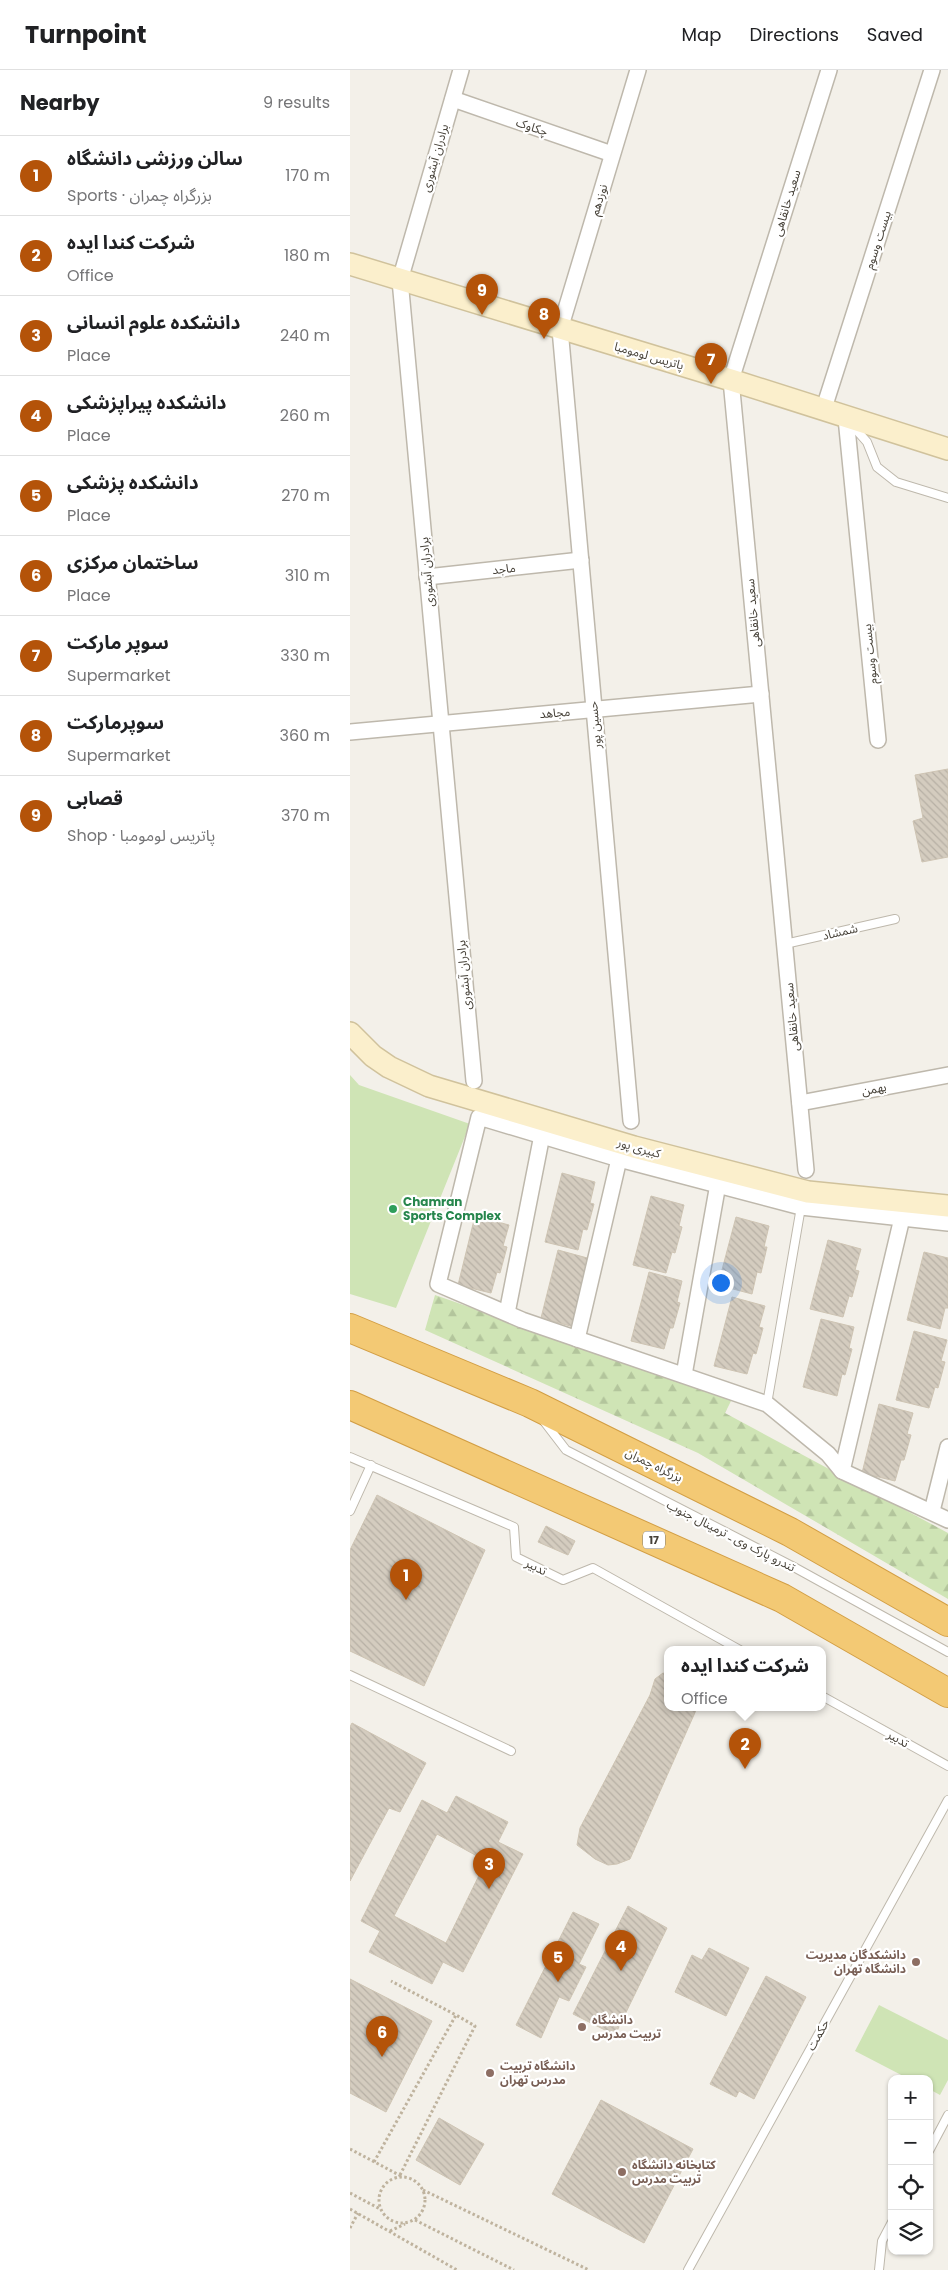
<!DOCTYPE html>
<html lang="en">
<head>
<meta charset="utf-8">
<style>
  body { margin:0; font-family:Poppins,"Noto Sans Arabic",sans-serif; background:#f2f2f2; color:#202124 }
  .controls { position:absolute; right:15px; bottom:15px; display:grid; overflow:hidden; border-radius:10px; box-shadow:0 1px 4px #0004 }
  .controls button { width:45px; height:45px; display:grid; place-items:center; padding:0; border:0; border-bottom:1px solid #e0e0e0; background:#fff; color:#202124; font:25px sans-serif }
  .you { position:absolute; left:370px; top:1212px; width:18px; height:18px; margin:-12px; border:4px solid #fff; border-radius:50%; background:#1a73e8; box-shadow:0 0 0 8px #1a73e833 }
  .badge { display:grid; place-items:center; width:32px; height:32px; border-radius:50%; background:#b45309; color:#fff; font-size:16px; font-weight:700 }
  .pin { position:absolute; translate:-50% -41px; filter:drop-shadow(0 1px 2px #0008) }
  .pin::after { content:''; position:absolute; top:26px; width:18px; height:15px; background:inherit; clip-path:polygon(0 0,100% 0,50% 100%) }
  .popup { position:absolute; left:314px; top:1576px; width:162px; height:65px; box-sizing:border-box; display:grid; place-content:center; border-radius:10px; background:#fff; filter:drop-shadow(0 1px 4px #0005); font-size:16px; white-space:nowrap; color:#757577 }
  .popup b { font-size:19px; color:#202124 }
  .popup::after { content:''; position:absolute; left:50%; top:100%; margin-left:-10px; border:10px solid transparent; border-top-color:#fff }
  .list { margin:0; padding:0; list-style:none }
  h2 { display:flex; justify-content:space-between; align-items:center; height:65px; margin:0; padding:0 20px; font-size:21px }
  h2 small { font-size:16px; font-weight:400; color:#757577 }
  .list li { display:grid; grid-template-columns:32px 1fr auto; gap:15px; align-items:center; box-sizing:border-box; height:80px; padding:0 20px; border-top:1px solid #e0e0e0 }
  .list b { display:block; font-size:19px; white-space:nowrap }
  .list p { margin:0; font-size:16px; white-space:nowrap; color:#757577 }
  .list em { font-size:16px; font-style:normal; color:#757577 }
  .icon { flex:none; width:28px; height:28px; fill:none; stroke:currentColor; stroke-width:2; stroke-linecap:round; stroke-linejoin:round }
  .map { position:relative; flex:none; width:598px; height:2200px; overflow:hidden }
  header { display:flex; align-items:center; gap:30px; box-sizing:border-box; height:70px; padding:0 25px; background:#fff; border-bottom:1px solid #e0e0e0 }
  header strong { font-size:24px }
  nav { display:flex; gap:28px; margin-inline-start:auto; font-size:18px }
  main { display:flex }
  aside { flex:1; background:#fff }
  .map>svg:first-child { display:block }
  .forest { fill:url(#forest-firs) }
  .pitch { fill:#cfe4b5 }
  .building { fill:url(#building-back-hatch); stroke:#cec4b3; fill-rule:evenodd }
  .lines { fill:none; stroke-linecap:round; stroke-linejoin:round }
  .lane-casing { stroke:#beb8ac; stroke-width:10 }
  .street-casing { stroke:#beb8ac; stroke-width:18 }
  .secondary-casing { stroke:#d0c29c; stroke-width:24 }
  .highway-casing { stroke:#d29e44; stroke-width:30 }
  .path { stroke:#bfb39e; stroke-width:3; stroke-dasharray:2.5 2.5; stroke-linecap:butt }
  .lane { stroke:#fff; stroke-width:8 }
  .street { stroke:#fff; stroke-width:15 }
  .secondary { stroke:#fbefcc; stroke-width:21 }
  .highway { stroke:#f3c974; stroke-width:28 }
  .leisure-dot { fill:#2e9e5b; stroke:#fff; stroke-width:2 }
  .education-dot { fill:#8d6e63; stroke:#fff; stroke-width:2 }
  .labels { text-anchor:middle; stroke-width:4.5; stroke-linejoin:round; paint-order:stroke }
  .shield { fill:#fff; stroke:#7e7a74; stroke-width:1 }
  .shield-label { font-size:11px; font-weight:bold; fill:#464138 }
  .street-label { font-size:12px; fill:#464138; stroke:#fff }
  .leisure-label { font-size:12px; font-weight:bold; fill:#27864d; stroke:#fff; text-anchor:start }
  .education-label { font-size:12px; font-weight:bold; fill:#785e54; stroke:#fff; text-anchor:start }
</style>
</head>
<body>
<header>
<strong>Turnpoint</strong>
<nav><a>Map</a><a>Directions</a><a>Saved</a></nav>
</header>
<main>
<aside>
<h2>Nearby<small>9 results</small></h2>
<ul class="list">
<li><span class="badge">1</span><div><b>سالن ورزشی دانشگاه</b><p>Sports · بزرگراه چمران</p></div><em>170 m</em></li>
<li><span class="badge">2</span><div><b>شرکت کندا ایده</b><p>Office</p></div><em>180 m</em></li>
<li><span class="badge">3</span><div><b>دانشکده علوم انسانی</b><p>Place</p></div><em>240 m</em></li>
<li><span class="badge">4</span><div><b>دانشکده پیراپزشکی</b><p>Place</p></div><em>260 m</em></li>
<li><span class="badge">5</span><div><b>دانشکده پزشکی</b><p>Place</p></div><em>270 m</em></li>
<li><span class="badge">6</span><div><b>ساختمان مرکزی</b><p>Place</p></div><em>310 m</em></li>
<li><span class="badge">7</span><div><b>سوپر مارکت</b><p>Supermarket</p></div><em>330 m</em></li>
<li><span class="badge">8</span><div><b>سوپرمارکت</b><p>Supermarket</p></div><em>360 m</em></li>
<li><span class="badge">9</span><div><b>قصابی</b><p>Shop · پاتریس لومومبا</p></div><em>370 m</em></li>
</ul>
</aside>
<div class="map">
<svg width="598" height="2200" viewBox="0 0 598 2200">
  <defs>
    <pattern id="forest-firs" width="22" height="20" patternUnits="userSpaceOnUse" patternTransform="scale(1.25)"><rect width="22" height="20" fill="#cfe4b5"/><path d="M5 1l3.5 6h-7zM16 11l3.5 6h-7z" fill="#b3c59c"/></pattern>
    <pattern id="building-back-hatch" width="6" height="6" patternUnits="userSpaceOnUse" patternTransform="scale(1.25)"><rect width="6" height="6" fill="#d4ccbf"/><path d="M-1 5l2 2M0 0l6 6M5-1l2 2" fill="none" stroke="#b7b0a5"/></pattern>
  </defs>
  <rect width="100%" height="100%" fill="#f3f0e9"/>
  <!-- forest -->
  <path class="forest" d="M 85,1225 L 382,1329 L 375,1343 L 598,1463 L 598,1529 L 348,1383 L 75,1260 Z"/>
  <!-- pitch -->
  <g class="pitch">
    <path d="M 0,1005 L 9,1015 L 120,1054 L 46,1238 L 0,1224 Z"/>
    <path d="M 529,1935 L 598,1970 L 598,2010 L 590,2025 L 579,2019 L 579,2009 L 559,2009 L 505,1981 Z"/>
  </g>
  <!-- building -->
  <g class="building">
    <path d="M 598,699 L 598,787 L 572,792 L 563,751 L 573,748 L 565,705 Z"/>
    <path d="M 212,1103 L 245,1112 L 240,1133 L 244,1134 L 237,1160 L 233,1159 L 228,1180 L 195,1172 Z"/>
    <path d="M 301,1126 L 334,1135 L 329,1156 L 332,1157 L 325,1183 L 322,1182 L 316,1203 L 283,1195 Z"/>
    <path d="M 125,1146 L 159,1155 L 153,1176 L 157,1177 L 150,1203 L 147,1202 L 141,1223 L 108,1215 Z"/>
    <path d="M 386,1147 L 419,1156 L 414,1177 L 417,1177 L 411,1203 L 407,1202 L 402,1224 L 368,1215 Z"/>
    <path d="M 478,1170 L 511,1179 L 505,1200 L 509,1201 L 502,1227 L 499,1226 L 493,1247 L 460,1239 Z"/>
    <path d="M 208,1180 L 241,1189 L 224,1257 L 191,1248 Z"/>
    <path d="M 574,1182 L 598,1188 L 598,1238 L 595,1238 L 590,1259 L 557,1250 Z"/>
    <path d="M 299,1202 L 332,1211 L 327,1232 L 330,1233 L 323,1258 L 320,1258 L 314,1279 L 281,1271 Z"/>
    <path d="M 382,1227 L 415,1236 L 409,1257 L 413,1258 L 406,1284 L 403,1283 L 397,1304 L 364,1296 Z"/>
    <path d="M 471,1249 L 504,1257 L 499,1278 L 502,1279 L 495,1305 L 492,1304 L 487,1326 L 453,1317 Z"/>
    <path d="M 564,1261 L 597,1270 L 591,1291 L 595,1292 L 588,1318 L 585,1317 L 579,1338 L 546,1330 Z"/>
    <path d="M 529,1334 L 563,1343 L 557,1364 L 561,1365 L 554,1390 L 551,1390 L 545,1411 L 512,1403 Z"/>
    <path d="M 27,1425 L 135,1480 L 74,1616 L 0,1581 L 0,1480 Z"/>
    <path d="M 196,1456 L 225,1471 L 218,1485 L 188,1472 Z"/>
    <path d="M 313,1603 L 318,1605 L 318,1638 L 347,1638 L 280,1789 L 267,1794 L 258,1795 L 245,1789 L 227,1775 L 230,1758 L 300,1625 L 305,1609 Z"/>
    <path d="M 2,1653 L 76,1693 L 50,1742 L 39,1738 L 0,1811 L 0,1657 Z"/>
    <path d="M 106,1726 L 158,1752 L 148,1772 L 173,1784 L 113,1902 L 93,1892 L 82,1914 L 19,1882 L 30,1861 L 11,1851 L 72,1730 L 97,1743 ZM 87,1764 L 136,1791 L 96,1873 L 44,1846 Z"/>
    <path d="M 278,1836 L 317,1858 L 265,1965 L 223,1944 Z"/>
    <path d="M 223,1842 L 249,1854 L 229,1894 L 236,1897 L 219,1931 L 209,1927 L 191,1968 L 166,1955 Z"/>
    <path d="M 359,1878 L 399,1898 L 376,1946 L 325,1922 L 342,1885 L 352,1890 Z"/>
    <path d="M 416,1906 L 456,1927 L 404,2029 L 389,2021 L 386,2027 L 360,2014 Z"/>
    <path d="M 0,1909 L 82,1951 L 36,2042 L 0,2023 Z"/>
    <path d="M 251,2030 L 343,2079 L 294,2173 L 202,2124 Z"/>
    <path d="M 89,2048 L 134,2074 L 110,2115 L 66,2090 Z"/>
  </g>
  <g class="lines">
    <defs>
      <g id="lane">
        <path d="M 502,355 L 517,372 L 527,397 L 546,412 L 598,428"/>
        <path d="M 435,874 L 545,849"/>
        <path d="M 417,1334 L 451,1137"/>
        <path d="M 193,1350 L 216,1380 L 442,1496 L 598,1582"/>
        <path d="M 0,1387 L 164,1457 L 166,1487 L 213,1510 L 243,1498 L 390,1580"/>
        <path d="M 0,1441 L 21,1395"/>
        <path d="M 0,1605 L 161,1681"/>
        <path d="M 472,1626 L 598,1696"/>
        <path d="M 579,2081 L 598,2045"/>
        <path d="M 338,2200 L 598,1730"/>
        <path d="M 529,2200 L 532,2171 L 542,2152"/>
      </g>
      <g id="street">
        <path d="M 111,0 L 50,210 L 124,1011"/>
        <path d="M 103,29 L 262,84"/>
        <path d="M 473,341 L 582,0"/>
        <path d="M 496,348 L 528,670"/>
        <path d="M 77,507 L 231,490"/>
        <path d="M 0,662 L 411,624"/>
        <path d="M 450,1033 L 598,1005"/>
        <path d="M 281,1051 L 210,259 L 288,0"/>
        <path d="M 456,1100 L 381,310 L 479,0"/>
        <path d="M 598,1153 L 451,1137 L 269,1089 L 129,1047 L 88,1214 L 172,1250 L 417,1334 L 478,1384 L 492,1401 L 598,1450"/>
        <path d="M 157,1243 L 192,1065"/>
        <path d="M 227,1269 L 269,1089"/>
        <path d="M 334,1305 L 368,1114"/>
        <path d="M 492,1401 L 552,1148"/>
        <path d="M 582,1441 L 598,1377"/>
      </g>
      <g id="secondary">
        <path d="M 0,194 L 381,310 L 598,379"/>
        <path d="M 0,963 L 23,986 L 39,997 L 79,1016 L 284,1077 L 458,1122 L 598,1136"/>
      </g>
      <g id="highway">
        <path d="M 0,1258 L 180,1333 L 440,1462 L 598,1552"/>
        <path d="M 0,1335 L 432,1528 L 598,1623"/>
      </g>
    </defs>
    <!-- lane casing -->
    <use href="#lane" class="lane-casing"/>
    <!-- street casing -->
    <use href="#street" class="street-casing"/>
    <!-- secondary casing -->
    <use href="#secondary" class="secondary-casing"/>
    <!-- highway casing -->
    <use href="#highway" class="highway-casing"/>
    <!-- path -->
    <g class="path">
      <path d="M 0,2079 L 51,2106"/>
      <path d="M 24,2092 L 106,1945 L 41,1911"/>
      <path d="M 50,2105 L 125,1956 L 106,1945"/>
      <circle cx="52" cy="2130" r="23"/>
      <path d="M 73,2120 L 239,2200"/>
      <path d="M 0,2123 L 30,2139"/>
      <path d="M 0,2139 L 107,2200"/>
      <path d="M 65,2150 L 164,2200"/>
      <path d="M 0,2158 L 8,2143"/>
      <path d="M 40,2161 L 55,2154"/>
    </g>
    <!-- lane -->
    <use href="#lane" class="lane"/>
    <!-- street -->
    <use href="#street" class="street"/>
    <!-- secondary -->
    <use href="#secondary" class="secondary"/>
    <!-- highway -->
    <use href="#highway" class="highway"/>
  </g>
  <!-- markers -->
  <circle class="leisure-dot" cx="43" cy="1139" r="5"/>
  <g class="education-dot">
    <circle cx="566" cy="1892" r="5"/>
    <circle cx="232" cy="1957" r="5"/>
    <circle cx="140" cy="2003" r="5"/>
    <circle cx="272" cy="2102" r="5"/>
  </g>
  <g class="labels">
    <!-- shield labels -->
    <rect class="shield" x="293" y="1461.5" width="22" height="17" rx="4"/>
    <g class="shield-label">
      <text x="304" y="1474">17</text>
    </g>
    <!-- street labels -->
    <g class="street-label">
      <text transform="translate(182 57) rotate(19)" y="4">چکاوک</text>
      <text transform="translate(85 88) rotate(-74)" y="4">برادران آبشوری</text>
      <text transform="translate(249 130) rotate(-73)" y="4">نوزدهم</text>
      <text transform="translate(437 133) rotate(-73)" y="4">سعید خانقاهی</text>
      <text transform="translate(528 170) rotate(-72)" y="4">بیست وسوم</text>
      <text transform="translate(299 286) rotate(16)" y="4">پاتریس لومومبا</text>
      <text transform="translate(154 499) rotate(-6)" y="4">ماجد</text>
      <text transform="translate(77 502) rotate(-95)" y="4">برادران آبشوری</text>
      <text transform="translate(403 543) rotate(-95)" y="4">سعید خانقاهی</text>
      <text transform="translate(520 584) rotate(-96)" y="4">بیست وسوم</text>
      <text transform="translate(205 643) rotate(-5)" y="4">مجاهد</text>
      <text transform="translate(245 655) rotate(-95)" y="4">حسین پور</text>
      <text transform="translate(490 862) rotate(-13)" y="4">شمشاد</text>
      <text transform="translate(114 905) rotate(-95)" y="4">برادران آبشوری</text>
      <text transform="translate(442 947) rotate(-95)" y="4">سعید خانقاهی</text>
      <text transform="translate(524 1019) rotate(-11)" y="4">بهمن</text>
      <text transform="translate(289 1078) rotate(16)" y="4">کبیری پور</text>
      <text transform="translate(304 1395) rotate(26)" y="4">بزرگراه چمران</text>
      <text transform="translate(381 1466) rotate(27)" y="4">تندرو پارک وی ـ ترمینال جنوب</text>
      <text transform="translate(186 1497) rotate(26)" y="4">تدبیر</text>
      <text transform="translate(548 1669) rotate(29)" y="4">تدبیر</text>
      <text transform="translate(468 1965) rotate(-61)" y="4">حکمت</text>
    </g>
    <!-- leisure labels -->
    <g class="leisure-label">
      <text x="53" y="1136">Chamran<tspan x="53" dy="14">Sports Complex</tspan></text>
    </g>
    <!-- education labels -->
    <g class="education-label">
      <text x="556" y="1889" text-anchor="end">دانشکدگان مدیریت<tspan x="556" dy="14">دانشگاه تهران</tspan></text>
      <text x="242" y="1954">دانشگاه<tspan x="242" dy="14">تربیت مدرس</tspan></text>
      <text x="150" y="2000">دانشگاه تربیت<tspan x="150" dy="14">مدرس تهران</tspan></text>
      <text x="282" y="2099">کتابخانه دانشگاه<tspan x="282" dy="14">تربیت مدرس</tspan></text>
    </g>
  </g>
</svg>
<div class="controls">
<button>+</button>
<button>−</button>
<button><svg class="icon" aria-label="locate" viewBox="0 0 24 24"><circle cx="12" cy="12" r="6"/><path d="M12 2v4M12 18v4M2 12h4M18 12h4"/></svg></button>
<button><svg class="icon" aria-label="layers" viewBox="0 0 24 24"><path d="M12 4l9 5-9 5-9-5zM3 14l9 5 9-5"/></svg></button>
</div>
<div class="you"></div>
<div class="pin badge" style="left:56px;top:1530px">1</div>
<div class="pin badge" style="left:395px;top:1699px">2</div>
<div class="popup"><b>شرکت کندا ایده</b>Office</div>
<div class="pin badge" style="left:139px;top:1819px">3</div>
<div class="pin badge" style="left:271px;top:1901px">4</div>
<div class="pin badge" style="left:208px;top:1912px">5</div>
<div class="pin badge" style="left:32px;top:1987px">6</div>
<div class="pin badge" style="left:361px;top:314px">7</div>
<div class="pin badge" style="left:194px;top:269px">8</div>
<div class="pin badge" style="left:132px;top:245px">9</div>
</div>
</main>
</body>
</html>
